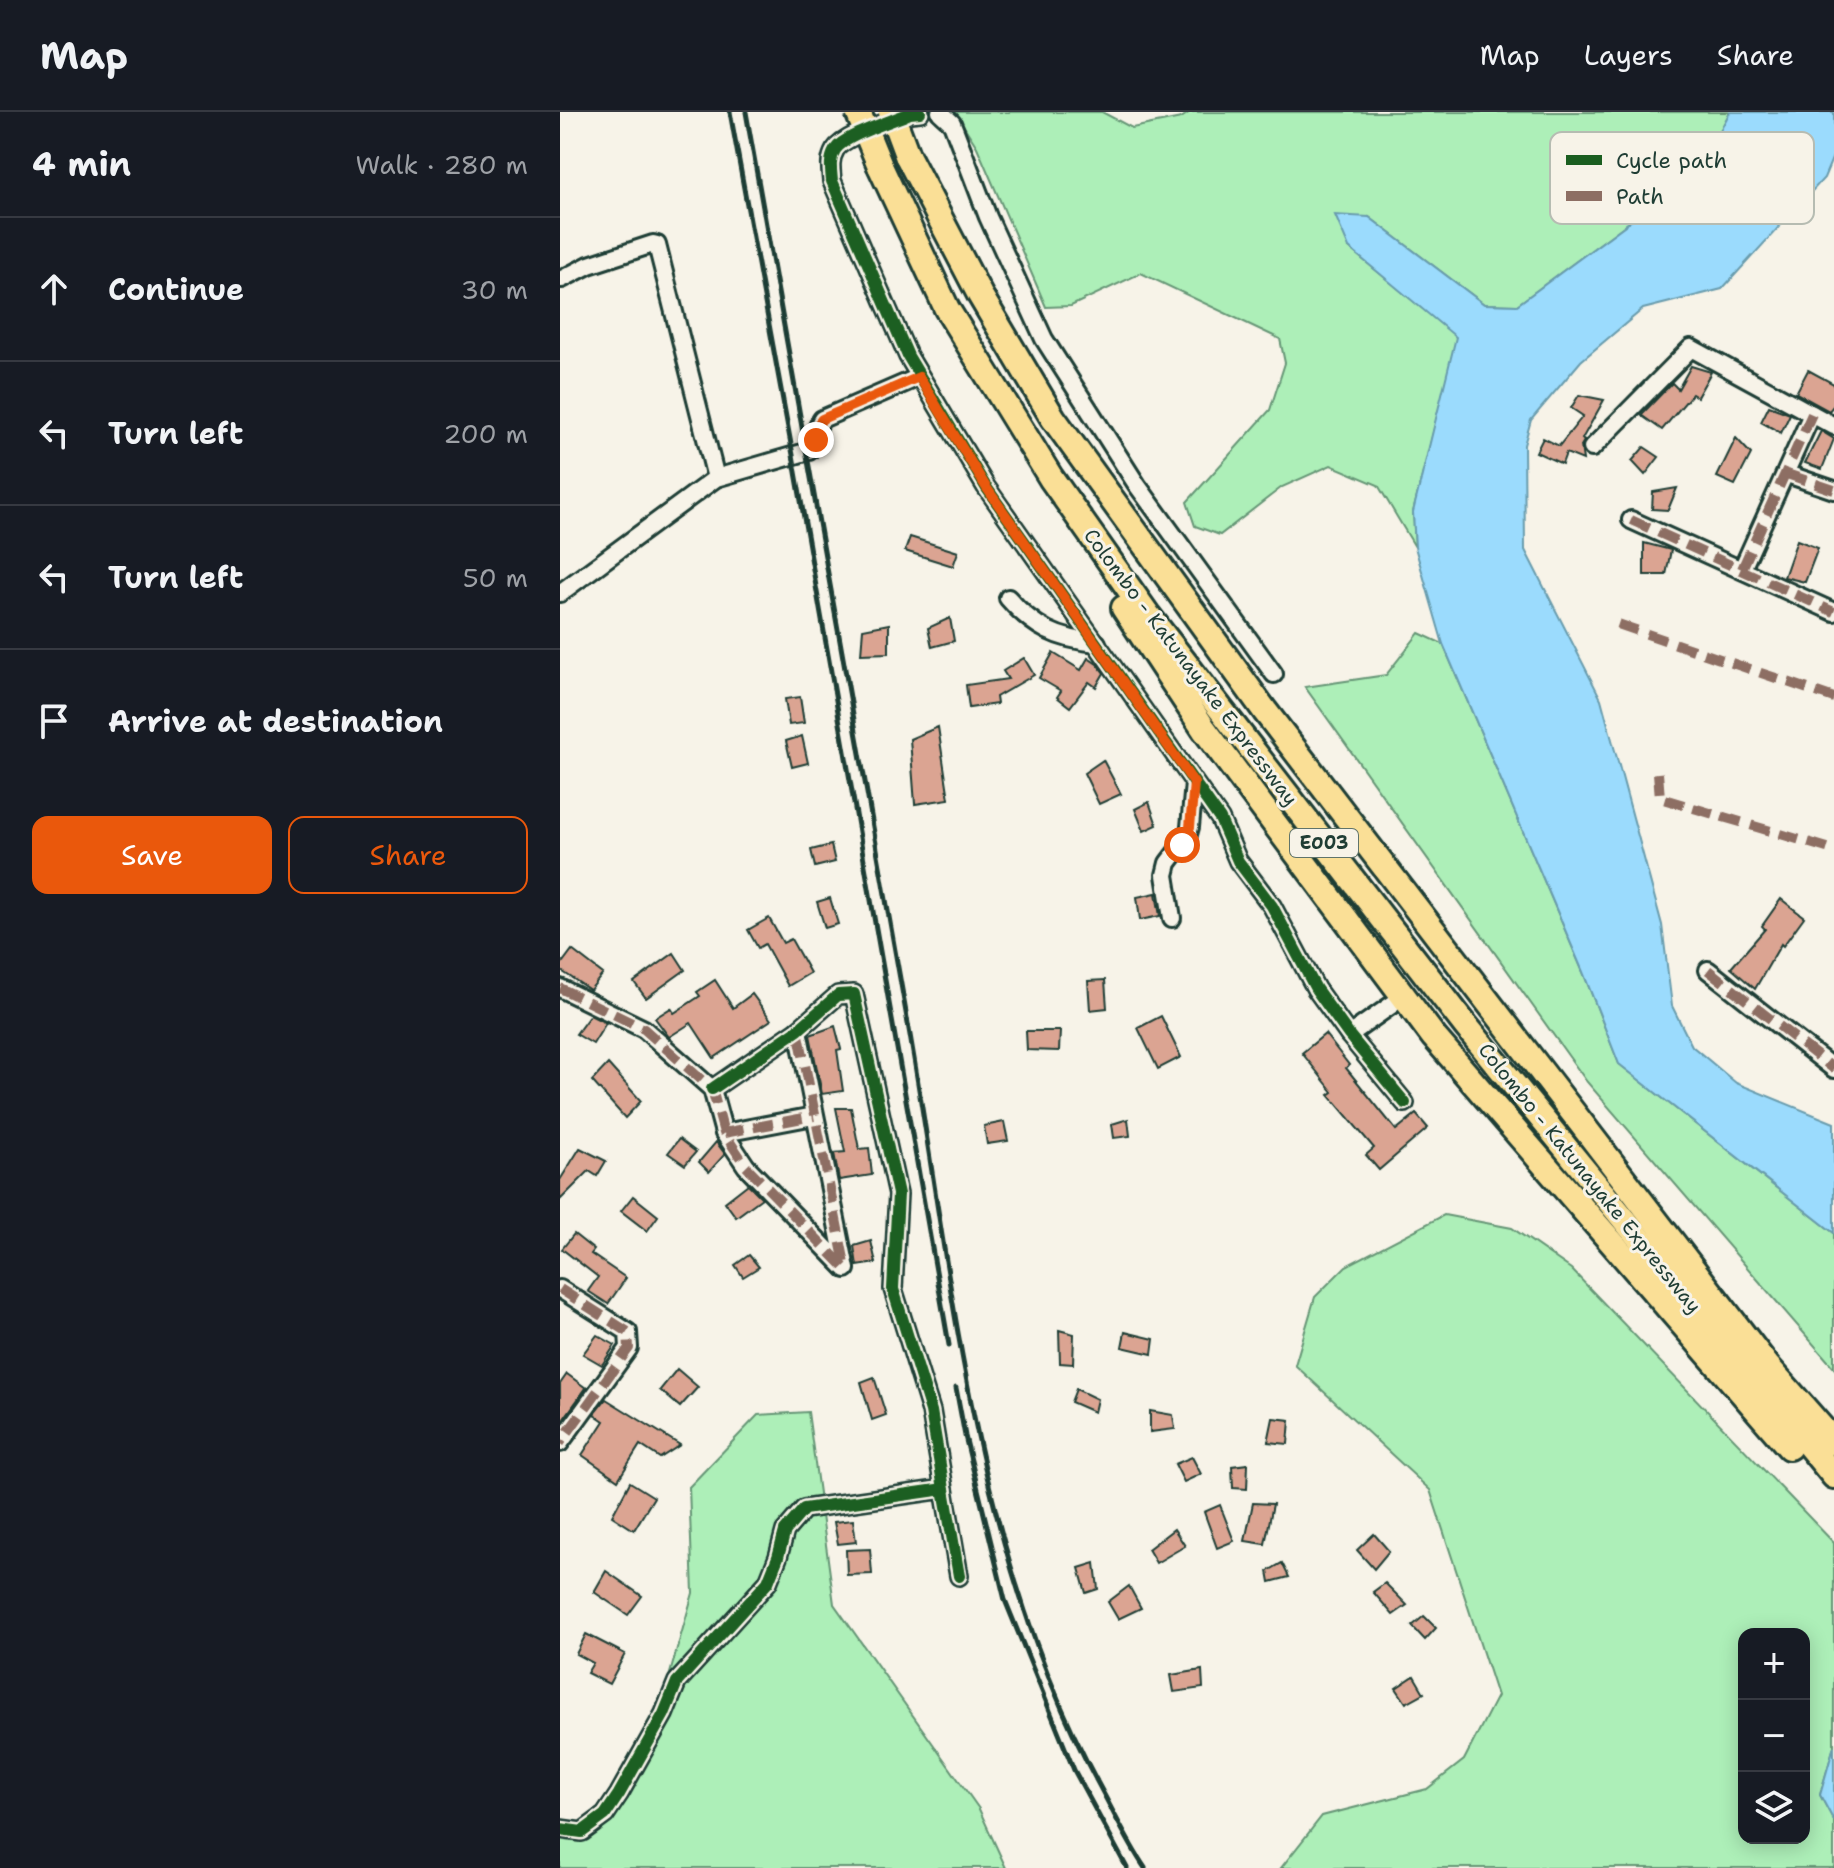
<!DOCTYPE html>
<html lang="en">
<head>
<meta charset="utf-8">
<style>
  body { margin:0; font-family:"Shantell Sans",sans-serif; background:#20242c; color:#f1f3f6 }
  .controls { position:absolute; right:24px; bottom:24px; display:grid; overflow:hidden; border-radius:16px; box-shadow:0 4px 20px #0003 }
  .controls button { width:72px; height:72px; display:grid; place-items:center; padding:0; border:0; border-bottom:2px solid #363941; background:#171b24; color:#f1f3f6; font:40px sans-serif }
  .stop { position:absolute; width:24px; height:24px; margin:-18px; border:6px solid #ea580c; border-radius:50%; background:#fff }
  .stop.end { background:#ea580c; border-color:#fff; box-shadow:0 2px 8px #0008 }
  .list { margin:0; padding:0; list-style:none }
  h2 { display:flex; justify-content:space-between; align-items:center; height:104px; margin:0; padding:0 32px; font-size:34px }
  h2 small { font-size:26px; font-weight:400; color:#9ea1a6 }
  .list li { display:grid; grid-template-columns:52px 1fr auto; gap:24px; align-items:center; box-sizing:border-box; height:144px; padding:0 32px; border-top:2px solid #363941 }
  .list b { display:block; font-size:30px; white-space:nowrap }
  .list em { font-size:26px; font-style:normal; color:#9ea1a6 }
  .actions { display:flex; gap:16px; padding:24px 32px }
  .actions a { flex:1; padding:18px 0; border:2px solid #ea580c; border-radius:16px; text-align:center; font-size:28px; color:#ea580c }
  .actions .main { background:#ea580c; color:#fff }
  .icon { flex:none; width:44px; height:44px; fill:none; stroke:currentColor; stroke-width:2; stroke-linecap:round; stroke-linejoin:round }
  .map { position:relative; flex:none; width:1274px; height:1756px; overflow:hidden }
  header { display:flex; align-items:center; gap:48px; box-sizing:border-box; height:112px; padding:0 40px; background:#171b24; border-bottom:2px solid #363941 }
  header strong { font-size:38px }
  nav { display:flex; gap:44px; margin-inline-start:auto; font-size:28px }
  main { display:flex }
  aside { flex:1; background:#171b24 }
  .map>svg:first-child { display:block }
  .green { fill:#adefb8; stroke:#669676; stroke-width:2; fill-rule:evenodd }
  .water { fill:#9bdbfd; stroke:#699cad; stroke-width:2 }
  .building { fill:#dba492; stroke:#1f3d34; stroke-width:2 }
  .lines { fill:none; stroke-linecap:round; stroke-linejoin:round }
  .minor-casing { stroke:#1f3d34; stroke-width:22 }
  .highway-casing { stroke:#1f3d34; stroke-width:30 }
  .minor { stroke:#f7f3e8; stroke-width:16 }
  .highway { stroke:#fadf96; stroke-width:24 }
  .rail { stroke:#1f3d34; stroke-width:5 }
  .highway-bridge-casing { stroke:#1f3d34; stroke-width:30; stroke-linecap:butt }
  .highway-bridge { stroke:#fadf96; stroke-width:24 }
  .quiet { stroke:#8d6e63; stroke-width:10; stroke-dasharray:20 10; stroke-linecap:butt }
  .cycleway-casing { stroke:#f7f3e8; stroke-width:17 }
  .cycleway { stroke:#1b5e20; stroke-width:12 }
  .route { stroke:#ea580c; stroke-width:10 }
  .labels { text-anchor:middle; stroke-width:6; stroke-linejoin:round; paint-order:stroke }
  .shield { fill:#f7f3e8; stroke:#60746a; stroke-width:2 }
  .shield-label { font-size:18px; font-weight:bold; fill:#1f3d34 }
  .street-label { font-size:20px; fill:#1f3d34; stroke:#f7f3e8 }
  .key { fill:#f7f3e8; stroke:#b6bcb2; stroke-width:2 }
  .key-label { font-size:22px; fill:#1f3d34 }
</style>
</head>
<body>
<header>
<strong>Map</strong>
<nav><a>Map</a><a>Layers</a><a>Share</a></nav>
</header>
<main>
<aside>
<h2>4 min<small>Walk · 280 m</small></h2>
<ul class="list">
<li><svg class="icon" aria-label="ahead" viewBox="0 0 24 24"><path d="M12 20V5M6 11l6-6 6 6"/></svg><div><b>Continue</b></div><em>30 m</em></li>
<li><svg class="icon" aria-label="left" viewBox="0 0 24 24"><path d="M17 20v-9H6M10 6l-5 5 5 5"/></svg><div><b>Turn left</b></div><em>200 m</em></li>
<li><svg class="icon" aria-label="left" viewBox="0 0 24 24"><path d="M17 20v-9H6M10 6l-5 5 5 5"/></svg><div><b>Turn left</b></div><em>50 m</em></li>
<li><svg class="icon" aria-label="arrive" viewBox="0 0 24 24"><path d="M6 21V4h12l-3 4 3 4H6"/></svg><div><b>Arrive at destination</b></div></li>
</ul>
<div class="actions"><a class="main">Save</a><a>Share</a></div>
</aside>
<div class="map">
<svg width="1274" height="1756" viewBox="0 0 1274 1756">
  <rect width="100%" height="100%" fill="#f7f3e8"/>
  <filter id="ink" filterUnits="userSpaceOnUse"><feTurbulence type="fractalNoise" baseFrequency=".0125" numOctaves="2"/><feDisplacementMap in="SourceGraphic" scale="16" xChannelSelector="R" yChannelSelector="G"/><feConvolveMatrix kernelMatrix="1 2 1 2 8 2 1 2 1" color-interpolation-filters="sRGB"/></filter>
  <g filter="url(#ink)">
    <!-- green -->
    <g class="green">
      <path d="M 395,0 L 542,0 L 572,16 L 621,6 L 630,0 L 1170,0 L 1152,34 L 1103,85 L 957,193 L 924,192 L 809,105 L 789,136 L 897,225 L 853,400 L 855,435 L 818,373 L 771,353 L 722,375 L 660,423 L 635,414 L 627,390 L 710,298 L 725,251 L 720,227 L 581,161 L 511,194 L 486,195 L 417,35 Z"/>
      <path d="M 859,521 L 883,532 L 1023,860 L 1059,952 L 1274,1121 L 1274,1256 L 1027,970 L 745,575 L 826,563 Z"/>
      <path d="M 884,1103 L 952,1116 L 1011,1157 L 1274,1431 L 1274,1634 L 1260,1683 L 1274,1709 L 1274,1756 L 721,1756 L 762,1704 L 867,1677 L 904,1648 L 937,1584 L 870,1378 L 735,1253 L 755,1185 L 786,1154 ZM 1184,1522 L 1244,1522 L 1244,1726 L 1184,1726 Z"/>
      <path d="M 248,1300 L 274,1492 L 419,1697 L 446,1756 L 0,1756 L 0,1723 L 42,1699 L 95,1614 L 133,1481 L 129,1375 L 198,1303 Z"/>
    </g>
    <!-- water -->
    <g class="water">
      <path d="M 1170,0 L 1274,0 L 1274,42 L 1264,66 L 1162,177 L 1083,197 L 1021,249 L 971,308 L 964,333 L 965,438 L 1041,587 L 1102,813 L 1112,894 L 1132,934 L 1176,971 L 1274,1011 L 1274,1121 L 1059,952 L 1023,860 L 883,532 L 855,435 L 853,400 L 896,225 L 789,136 L 775,103 L 809,105 L 924,192 L 957,193 L 1103,85 L 1152,34 Z"/>
      <path d="M 1274,1634 L 1274,1709 L 1260,1683 Z"/>
    </g>
    <!-- building -->
    <g class="building">
      <path d="M 1131,254 L 1151,260 L 1137,285 L 1132,282 L 1102,318 L 1081,303 L 1112,271 L 1118,277 Z"/>
      <path d="M 1248,258 L 1274,272 L 1274,293 L 1269,299 L 1236,281 Z"/>
      <path d="M 1019,283 L 1044,288 L 1022,327 L 1024,329 L 1021,334 L 1023,348 L 1006,341 L 1002,352 L 976,340 L 983,326 L 999,334 L 1023,304 L 1011,296 Z"/>
      <path d="M 1209,294 L 1230,302 L 1221,321 L 1201,310 Z"/>
      <path d="M 1261,319 L 1274,327 L 1262,357 L 1245,351 Z"/>
      <path d="M 1176,326 L 1191,342 L 1175,373 L 1157,365 Z"/>
      <path d="M 1084,335 L 1099,345 L 1085,363 L 1072,349 Z"/>
      <path d="M 1117,376 L 1108,398 L 1092,397 L 1093,380 Z"/>
      <path d="M 350,425 L 398,440 L 393,454 L 345,439 Z"/>
      <path d="M 1237,428 L 1258,436 L 1245,470 L 1224,465 Z"/>
      <path d="M 1084,431 L 1111,438 L 1106,463 L 1084,463 Z"/>
      <path d="M 390,506 L 394,529 L 372,535 L 368,516 Z"/>
      <path d="M 329,512 L 329,541 L 301,542 L 303,517 Z"/>
      <path d="M 493,541 L 521,558 L 528,546 L 537,552 L 544,561 L 536,575 L 529,570 L 510,595 L 497,585 L 501,579 L 479,566 Z"/>
      <path d="M 464,546 L 474,563 L 436,585 L 437,592 L 409,596 L 406,573 L 448,567 L 443,559 Z"/>
      <path d="M 240,585 L 244,611 L 229,613 L 225,587 Z"/>
      <path d="M 378,615 L 389,687 L 355,692 L 350,627 Z"/>
      <path d="M 242,624 L 248,651 L 232,655 L 226,629 Z"/>
      <path d="M 543,648 L 561,682 L 539,692 L 524,661 Z"/>
      <path d="M 589,690 L 597,713 L 584,719 L 575,697 Z"/>
      <path d="M 271,733 L 275,750 L 255,755 L 251,738 Z"/>
      <path d="M 596,781 L 600,804 L 580,808 L 577,785 Z"/>
      <path d="M 270,786 L 278,812 L 265,816 L 257,790 Z"/>
      <path d="M 1221,787 L 1244,805 L 1223,834 L 1221,832 L 1195,877 L 1171,856 L 1205,817 L 1202,814 Z"/>
      <path d="M 209,806 L 223,831 L 231,827 L 250,861 L 228,874 L 205,832 L 198,836 L 188,818 Z"/>
      <path d="M 12,838 L 43,862 L 30,878 L 0,858 L 0,854 Z"/>
      <path d="M 114,841 L 125,858 L 86,886 L 74,870 Z"/>
      <path d="M 155,868 L 173,896 L 192,882 L 211,908 L 154,946 L 131,911 L 109,925 L 95,906 L 111,896 L 114,901 L 140,884 L 137,880 Z"/>
      <path d="M 545,868 L 547,896 L 530,898 L 528,869 Z"/>
      <path d="M 30,903 L 46,911 L 33,932 L 16,922 Z"/>
      <path d="M 601,904 L 621,945 L 598,957 L 578,916 Z"/>
      <path d="M 275,914 L 281,937 L 277,938 L 283,979 L 262,982 L 250,923 Z"/>
      <path d="M 466,919 L 500,919 L 499,939 L 467,938 Z"/>
      <path d="M 765,922 L 789,953 L 786,956 L 836,1018 L 856,1002 L 868,1016 L 819,1058 L 806,1043 L 814,1036 L 769,983 L 773,980 L 742,941 Z"/>
      <path d="M 48,952 L 81,989 L 65,1006 L 32,969 Z"/>
      <path d="M 276,996 L 291,996 L 299,1037 L 309,1036 L 312,1063 L 279,1068 L 274,1041 L 285,1040 Z"/>
      <path d="M 568,1007 L 570,1024 L 554,1026 L 552,1012 Z"/>
      <path d="M 444,1010 L 448,1029 L 427,1032 L 424,1014 Z"/>
      <path d="M 119,1027 L 136,1040 L 125,1053 L 108,1041 Z"/>
      <path d="M 156,1030 L 165,1042 L 149,1060 L 139,1050 Z"/>
      <path d="M 20,1036 L 46,1049 L 37,1064 L 29,1059 L 0,1088 L 0,1068 Z"/>
      <path d="M 188,1072 L 202,1086 L 176,1105 L 165,1090 Z"/>
      <path d="M 73,1084 L 98,1104 L 87,1119 L 61,1099 Z"/>
      <path d="M 14,1122 L 34,1138 L 31,1142 L 66,1166 L 48,1192 L 28,1179 L 38,1165 L 2,1137 Z"/>
      <path d="M 311,1129 L 316,1151 L 297,1154 L 294,1134 Z"/>
      <path d="M 189,1143 L 199,1155 L 183,1165 L 175,1153 Z"/>
      <path d="M 499,1218 L 514,1222 L 513,1252 L 500,1251 Z"/>
      <path d="M 565,1220 L 594,1227 L 592,1242 L 562,1235 Z"/>
      <path d="M 37,1223 L 55,1233 L 42,1253 L 23,1242 Z"/>
      <path d="M 117,1257 L 138,1275 L 120,1295 L 100,1278 Z"/>
      <path d="M 7,1262 L 26,1276 L 0,1312 L 0,1272 Z"/>
      <path d="M 314,1265 L 326,1303 L 312,1308 L 301,1270 Z"/>
      <path d="M 516,1277 L 537,1287 L 534,1300 L 511,1290 Z"/>
      <path d="M 46,1287 L 120,1333 L 100,1346 L 80,1333 L 58,1368 L 22,1343 L 44,1309 L 34,1302 Z"/>
      <path d="M 590,1299 L 613,1303 L 615,1317 L 590,1320 Z"/>
      <path d="M 713,1306 L 730,1308 L 728,1332 L 708,1330 Z"/>
      <path d="M 632,1345 L 641,1362 L 624,1370 L 615,1352 Z"/>
      <path d="M 688,1352 L 687,1377 L 673,1376 L 672,1354 Z"/>
      <path d="M 70,1370 L 94,1385 L 74,1418 L 52,1404 Z"/>
      <path d="M 693,1391 L 713,1392 L 705,1432 L 685,1429 Z"/>
      <path d="M 660,1393 L 674,1429 L 657,1436 L 644,1400 Z"/>
      <path d="M 293,1408 L 296,1430 L 278,1432 L 274,1410 Z"/>
      <path d="M 614,1417 L 625,1434 L 596,1451 L 588,1437 Z"/>
      <path d="M 814,1422 L 829,1439 L 814,1457 L 797,1438 Z"/>
      <path d="M 310,1437 L 312,1462 L 287,1463 L 286,1438 Z"/>
      <path d="M 535,1451 L 538,1477 L 526,1481 L 519,1456 Z"/>
      <path d="M 722,1451 L 729,1465 L 710,1470 L 708,1459 Z"/>
      <path d="M 46,1459 L 82,1484 L 68,1503 L 34,1480 Z"/>
      <path d="M 825,1471 L 847,1493 L 833,1503 L 813,1480 Z"/>
      <path d="M 569,1474 L 581,1496 L 558,1507 L 548,1490 Z"/>
      <path d="M 864,1504 L 876,1516 L 865,1528 L 852,1514 Z"/>
      <path d="M 26,1522 L 65,1542 L 49,1572 L 27,1561 L 33,1551 L 16,1542 Z"/>
      <path d="M 642,1558 L 643,1576 L 614,1580 L 611,1563 Z"/>
      <path d="M 854,1564 L 864,1581 L 846,1591 L 836,1576 Z"/>
    </g>
    <g class="lines">
      <defs>
        <g id="minor">
          <path d="M 360,0 L 350,1 C 333,9 284,23 275,38 C 269,48 271,58 272,69 L 348,244 L 426,375 L 660,707 L 678,749 L 712,794 L 756,877 L 789,923 L 845,991"/>
          <path d="M 380,0 L 392,11 L 428,105 L 484,227 L 577,373 L 714,562"/>
          <path d="M 2,167 L 29,153 L 93,132 L 97,133 L 156,366"/>
          <path d="M 1032,336 L 1131,236 L 1274,314"/>
          <path d="M 1227,362 L 1274,378"/>
          <path d="M 1071,408 L 1274,500"/>
          <path d="M 1182,457 L 1252,302"/>
          <path d="M 0,481 L 156,366 L 249,339 C 255,328 255,317 262,307 L 359,265"/>
          <path d="M 448,486 C 474,516 497,527 537,531"/>
          <path d="M 612,806 L 605,763 L 608,751 L 627,726 L 630,715 L 634,671"/>
          <path d="M 1148,858 L 1274,957"/>
          <path d="M 0,876 L 84,917 L 152,977 L 164,1021 L 186,1054 L 286,1157 L 238,918"/>
          <path d="M 789,923 L 833,892"/>
          <path d="M 152,977 L 238,918 L 278,883 L 294,882 L 338,1082 L 333,1177 L 371,1299 L 384,1377"/>
          <path d="M 164,1021 L 254,1004"/>
          <path d="M 0,1177 L 68,1220 L 69,1236 L 0,1331"/>
          <path d="M 0,1717 L 22,1720 L 45,1703 L 59,1682 L 104,1602 L 117,1570 L 208,1470 L 218,1445 L 225,1419 L 244,1397 L 384,1377 L 399,1464"/>
        </g>
        <g id="highway">
          <path d="M 347,43 L 420,183 L 493,306 L 705,599 L 1208,1255 L 1274,1330"/>
          <path d="M 320,54 L 387,197 L 491,366 L 587,502 L 906,914 L 1274,1364"/>
          <path d="M 564,496 L 644,617 L 874,925 L 1229,1335"/>
        </g>
      </defs>
      <!-- minor casing -->
      <use href="#minor" class="minor-casing"/>
      <!-- highway casing -->
      <use href="#highway" class="highway-casing"/>
      <!-- minor -->
      <use href="#minor" class="minor"/>
      <!-- highway -->
      <use href="#highway" class="highway"/>
      <!-- rail -->
      <g class="rail">
        <path d="M 170,0 L 233,343 L 389,1233"/>
        <path d="M 186,0 C 243,307 296,615 350,923 C 394,1178 415,1445 541,1677 C 555,1703 568,1731 585,1756"/>
        <path d="M 396,1276 L 405,1324 L 445,1488 L 514,1658 L 567,1756"/>
      </g>
      <defs>
        <g id="highway-bridge">
          <path d="M 298,0 L 320,54"/>
          <path d="M 331,0 L 347,43"/>
        </g>
      </defs>
      <!-- highway-bridge casing -->
      <use href="#highway-bridge" class="highway-bridge-casing"/>
      <!-- highway-bridge -->
      <use href="#highway-bridge" class="highway-bridge"/>
      <!-- quiet -->
      <g class="quiet">
        <path d="M 1227,362 L 1274,378"/>
        <path d="M 1071,408 L 1274,500"/>
        <path d="M 1182,457 L 1252,302"/>
        <path d="M 1058,512 L 1274,586"/>
        <path d="M 1098,661 L 1100,686 L 1274,738"/>
        <path d="M 1148,858 L 1274,957"/>
        <path d="M 0,876 L 84,917 L 152,977 L 164,1021 L 186,1054 L 286,1157 L 238,918"/>
        <path d="M 164,1021 L 254,1004"/>
        <path d="M 0,1177 L 68,1220 L 69,1236 L 0,1331"/>
      </g>
      <defs>
        <g id="cycleway">
          <path d="M 360,0 L 350,1 C 333,9 284,23 275,38 C 269,48 271,58 272,69 L 348,244 L 426,375 L 660,707 L 678,749 L 712,794 L 756,877 L 789,923 L 845,991"/>
          <path d="M 152,977 L 238,918 L 278,883 L 294,882 L 338,1082 L 333,1177 L 371,1299 L 384,1377"/>
          <path d="M 0,1717 L 22,1720 L 45,1703 L 59,1682 L 104,1602 L 117,1570 L 208,1470 L 218,1445 L 225,1419 L 244,1397 L 384,1377 L 399,1464"/>
        </g>
      </defs>
      <!-- cycleway casing -->
      <use href="#cycleway" class="cycleway-casing"/>
      <!-- cycleway -->
      <use href="#cycleway" class="cycleway"/>
    </g>
  </g>
  <g class="lines" filter="url(#ink)">
    <!-- route -->
    <path class="route" d="M 256,328 L 257,314 L 262,307 L 359,265 L 426,375 L 634,671 L 630,715 L 622,733"/>
  </g>
  <g class="labels">
    <!-- shield labels -->
    <rect class="shield" x="730" y="717" width="68" height="28" rx="6"/>
    <g class="shield-label">
      <text x="764" y="737">E003</text>
    </g>
    <!-- street labels -->
    <g class="street-label">
      <text transform="translate(631 555) rotate(53)" y="7">Colombo - Katunayake Expressway</text>
      <text transform="translate(1030 1066) rotate(51)" y="7">Colombo - Katunayake Expressway</text>
    </g>
  </g>
  <!-- legend -->
  <rect x="990" y="20" width="264" height="92" rx="12" class="key"/>
  <rect x="1006" y="43" width="36" height="10" fill="#1b5e20"/>
  <rect x="1006" y="79" width="36" height="10" fill="#8d6e63"/>
  <g class="key-label">
    <text x="1056" y="56">Cycle path</text>
    <text x="1056" y="92">Path</text>
  </g>
</svg>
<div class="controls">
<button>+</button>
<button>−</button>
<button><svg class="icon" aria-label="layers" viewBox="0 0 24 24"><path d="M12 4l9 5-9 5-9-5zM3 14l9 5 9-5"/></svg></button>
</div>
<div class="stop" style="left:622px;top:733px"></div>
<div class="stop end" style="left:256px;top:328px"></div>
</div>
</main>
</body>
</html>
